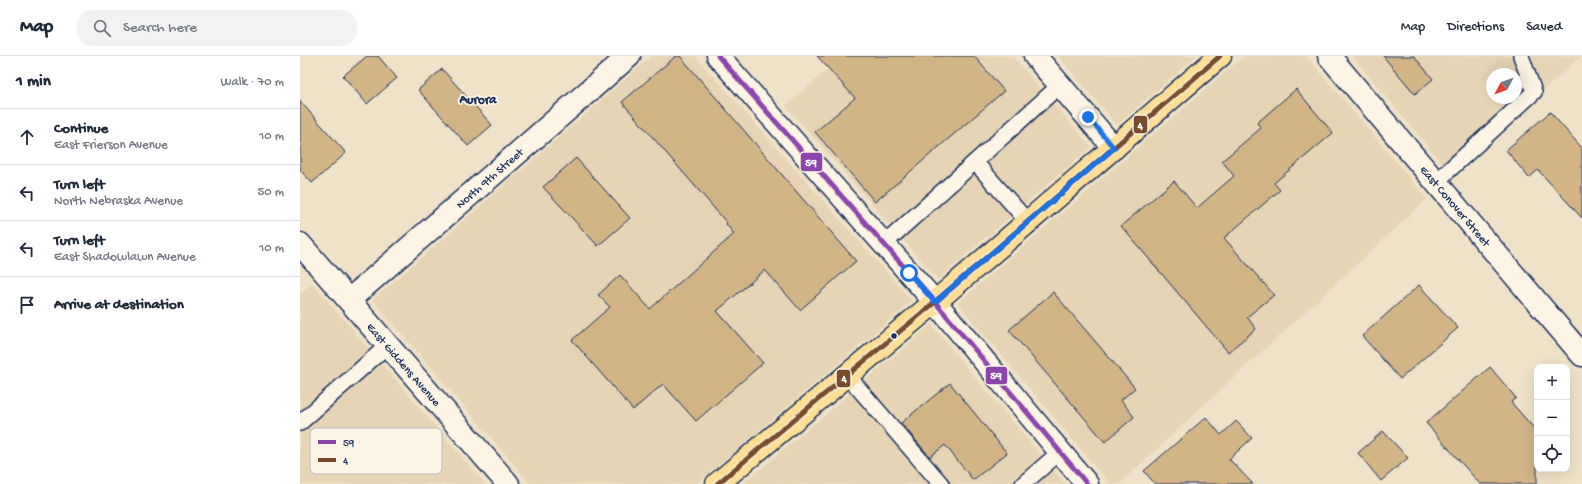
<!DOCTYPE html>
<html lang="en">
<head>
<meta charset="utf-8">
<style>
  body { margin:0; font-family:"Gochi Hand",sans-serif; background:#f2f2f3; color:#1f2937 }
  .controls { position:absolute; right:12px; bottom:12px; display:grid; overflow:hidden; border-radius:8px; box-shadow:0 4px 16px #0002 }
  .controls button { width:36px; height:36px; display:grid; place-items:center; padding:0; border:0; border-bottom:1px solid #e0e1e3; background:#fff; color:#1f2937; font:20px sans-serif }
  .compass { position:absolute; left:1186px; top:12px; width:36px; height:36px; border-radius:50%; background:#fff; box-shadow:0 4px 16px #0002; rotate:229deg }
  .stop { position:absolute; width:12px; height:12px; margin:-9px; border:3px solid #1a73e8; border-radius:50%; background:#fff }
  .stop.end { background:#1a73e8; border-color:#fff; box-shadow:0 1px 4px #0008 }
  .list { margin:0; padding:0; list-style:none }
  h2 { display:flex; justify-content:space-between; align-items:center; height:52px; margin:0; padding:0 16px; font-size:17px }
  h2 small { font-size:13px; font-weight:400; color:#747a83 }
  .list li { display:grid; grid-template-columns:26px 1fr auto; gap:12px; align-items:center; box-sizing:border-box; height:56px; padding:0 16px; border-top:1px solid #e0e1e3 }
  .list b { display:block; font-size:15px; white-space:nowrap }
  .list p { margin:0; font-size:13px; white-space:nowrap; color:#747a83 }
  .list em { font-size:13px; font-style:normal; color:#747a83 }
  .icon { flex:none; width:22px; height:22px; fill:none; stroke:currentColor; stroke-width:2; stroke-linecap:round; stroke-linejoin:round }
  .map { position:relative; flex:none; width:1282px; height:428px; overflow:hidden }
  header { display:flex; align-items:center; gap:24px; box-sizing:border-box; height:56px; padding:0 20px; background:#fff; border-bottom:1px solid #e0e1e3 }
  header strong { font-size:19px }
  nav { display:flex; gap:22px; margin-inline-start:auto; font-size:14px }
  .search { width:280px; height:36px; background:#f2f2f3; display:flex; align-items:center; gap:10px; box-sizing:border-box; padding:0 14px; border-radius:16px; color:#747a83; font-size:15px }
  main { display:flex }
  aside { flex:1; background:#fff }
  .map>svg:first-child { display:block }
  .built { fill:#e6d4b4; fill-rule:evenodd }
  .building { fill:#d2b486; stroke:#1b2f5e }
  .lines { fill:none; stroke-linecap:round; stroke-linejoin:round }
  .lane-casing { stroke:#1b2f5e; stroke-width:18 }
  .street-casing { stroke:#1b2f5e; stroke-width:25 }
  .primary-casing { stroke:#1b2f5e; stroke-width:25 }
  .lane { stroke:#fcf5e5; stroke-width:15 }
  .street { stroke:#fcf5e5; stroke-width:22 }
  .primary { stroke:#fcde96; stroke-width:22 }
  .bus-1-casing { stroke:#fcf5e5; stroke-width:8 }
  .bus-2-casing { stroke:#fcf5e5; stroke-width:8 }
  .bus-1 { stroke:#8e44ad; stroke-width:5 }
  .bus-2 { stroke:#7a4b2a; stroke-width:5 }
  .route { stroke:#1a73e8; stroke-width:5 }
  .bus-dot { fill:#1b2f5e; stroke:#fcf5e5; stroke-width:1.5 }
  .labels { text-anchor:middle; stroke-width:3.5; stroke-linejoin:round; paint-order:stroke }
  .street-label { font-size:12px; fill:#1b2f5e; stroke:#fcf5e5 }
  .neighbourhood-label { font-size:13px; font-weight:bold; fill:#1b2f5e; stroke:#fcf5e5 }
  .key { fill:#fcf5e5; stroke:#b8babc; stroke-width:1 }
  .key-label { font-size:11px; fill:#1b2f5e }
  .line-badge { stroke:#fcf5e5; stroke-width:1.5 }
  .badge-label { font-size:11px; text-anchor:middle; font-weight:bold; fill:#fff }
</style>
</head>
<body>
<header>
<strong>Map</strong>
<div class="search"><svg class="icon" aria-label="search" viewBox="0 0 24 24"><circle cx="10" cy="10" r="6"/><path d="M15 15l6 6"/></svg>Search here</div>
<nav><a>Map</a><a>Directions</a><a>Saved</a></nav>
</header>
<main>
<aside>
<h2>1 min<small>Walk · 70 m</small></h2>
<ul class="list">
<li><svg class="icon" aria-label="ahead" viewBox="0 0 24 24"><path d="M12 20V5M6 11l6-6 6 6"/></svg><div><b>Continue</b><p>East Frierson Avenue</p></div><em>10 m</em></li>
<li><svg class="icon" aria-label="left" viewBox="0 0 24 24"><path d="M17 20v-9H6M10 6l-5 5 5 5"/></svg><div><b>Turn left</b><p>North Nebraska Avenue</p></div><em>50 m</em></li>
<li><svg class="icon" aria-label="left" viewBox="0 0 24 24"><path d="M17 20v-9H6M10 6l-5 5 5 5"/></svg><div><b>Turn left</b><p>East Shadowlawn Avenue</p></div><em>10 m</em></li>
<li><svg class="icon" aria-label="arrive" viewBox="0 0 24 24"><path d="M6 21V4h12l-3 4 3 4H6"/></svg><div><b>Arrive at destination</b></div></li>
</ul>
</aside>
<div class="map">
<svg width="1282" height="428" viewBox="0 0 1282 428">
  <rect width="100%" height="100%" fill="#efe2c8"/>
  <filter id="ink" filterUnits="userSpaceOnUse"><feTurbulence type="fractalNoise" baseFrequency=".025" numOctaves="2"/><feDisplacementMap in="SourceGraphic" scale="8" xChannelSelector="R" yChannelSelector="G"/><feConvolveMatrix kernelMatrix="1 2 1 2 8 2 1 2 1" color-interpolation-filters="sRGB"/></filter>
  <g filter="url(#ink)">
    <!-- built -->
    <g class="built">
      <path d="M 352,0 L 395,0 L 612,245 L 396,428 L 231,428 L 73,244 Z"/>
      <path d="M 543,0 L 712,0 L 791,91 L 638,223 L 486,50 Z"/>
      <path d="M 758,0 L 896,0 L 817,69 Z"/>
      <path d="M 944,0 L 1006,0 L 1127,143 L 819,428 L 810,428 L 658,247 Z"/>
      <path d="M 1052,0 L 1281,0 L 1152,119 ZM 1192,18 L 1216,18 L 1216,42 L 1192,42 Z"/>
      <path d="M 12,227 L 185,428 L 0,428 L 0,239 Z"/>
      <path d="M 631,269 L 765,428 L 443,428 Z"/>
    </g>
    <!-- building -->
    <g class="building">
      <path d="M 67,0 L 78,0 L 97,22 L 67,48 L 43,20 Z"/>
      <path d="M 376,0 L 380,0 L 556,205 L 500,254 L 465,214 L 417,255 L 463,307 L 396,365 L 363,328 L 333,354 L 272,284 L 310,251 L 298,239 L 320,219 L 350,253 L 434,178 L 426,168 L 427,167 L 322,46 Z"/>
      <path d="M 517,0 L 674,0 L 704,35 L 575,146 L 515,76 L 555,42 Z"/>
      <path d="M 1083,0 L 1114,0 L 1133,23 L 1115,38 Z"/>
      <path d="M 142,13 L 192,69 L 168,90 L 118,34 Z"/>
      <path d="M 996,33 L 1033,77 L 974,127 L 980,134 L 924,182 L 974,239 L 947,261 L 956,273 L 928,296 L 821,170 L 874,125 L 897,152 L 934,120 L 922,105 L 961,72 L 957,67 Z"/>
      <path d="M 0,45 L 46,97 L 12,127 L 0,114 Z"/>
      <path d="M 1250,56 L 1282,92 L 1282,162 L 1238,114 L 1229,122 L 1206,94 Z"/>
      <path d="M 276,102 L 330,162 L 298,190 L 243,131 Z"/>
      <path d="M 1119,229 L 1158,272 L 1100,323 L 1062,280 Z"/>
      <path d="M 753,236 L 835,332 L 821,344 L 834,361 L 805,386 L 709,274 Z"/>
      <path d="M 1190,311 L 1216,342 L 1211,346 L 1237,376 L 1237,428 L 1180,428 L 1126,367 Z"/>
      <path d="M 650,327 L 707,397 L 673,424 L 645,389 L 630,401 L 601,367 Z"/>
      <path d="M 906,361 L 921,379 L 936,365 L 952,382 L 929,403 L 953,428 L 855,428 L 844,415 Z"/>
      <path d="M 1083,375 L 1108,402 L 1081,425 L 1058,397 Z"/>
    </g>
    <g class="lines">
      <defs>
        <g id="lane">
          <path d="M 675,106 L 728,166"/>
          <path d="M 1136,126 L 1234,36 L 1221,0"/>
          <path d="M 584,188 L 760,29"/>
          <path d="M 547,319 L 641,428"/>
          <path d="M 0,367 L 88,289"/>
          <path d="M 723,428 L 760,396"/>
        </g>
        <g id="street">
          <path d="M 418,0 L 635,246 L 787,428"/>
          <path d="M 735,0 L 814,92"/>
          <path id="s1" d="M 1029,0 L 1282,299"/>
          <path id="s2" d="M 0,188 L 208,428"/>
          <path id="s3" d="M 49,244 L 329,0"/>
        </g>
        <path id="primary" d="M 417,428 L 635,246 L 920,0"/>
      </defs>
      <!-- lane casing -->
      <use href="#lane" class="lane-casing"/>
      <!-- street casing -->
      <use href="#street" class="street-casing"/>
      <!-- primary casing -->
      <use href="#primary" class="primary-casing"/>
      <!-- lane -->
      <use href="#lane" class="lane"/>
      <!-- street -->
      <use href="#street" class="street"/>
      <!-- primary -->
      <use href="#primary" class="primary"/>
      <defs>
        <path id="bus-1" d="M 418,0 L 635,246 L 787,428"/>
        <path id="bus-2" d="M 417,428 L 635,246 L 920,0"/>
      </defs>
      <!-- bus-1 casing -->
      <use href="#bus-1" class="bus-1-casing"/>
      <!-- bus-2 casing -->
      <use href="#bus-2" class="bus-2-casing"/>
      <!-- bus-1 -->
      <use href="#bus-1" class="bus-1"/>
      <!-- bus-2 -->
      <use href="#bus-2" class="bus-2"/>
    </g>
  </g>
  <g class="lines" filter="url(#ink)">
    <!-- route -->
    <path class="route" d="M 609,217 L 635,246 L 814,92 L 788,61"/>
  </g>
  <!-- markers -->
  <circle class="bus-dot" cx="594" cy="280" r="3.5"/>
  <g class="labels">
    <!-- street labels -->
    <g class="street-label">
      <text dy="4" stroke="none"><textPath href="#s3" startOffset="186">North 9th Street</textPath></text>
      <text dy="4" stroke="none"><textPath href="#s1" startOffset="196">East Conover Street</textPath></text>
      <text dy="4" stroke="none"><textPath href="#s2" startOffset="159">East Giddens Avenue</textPath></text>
    </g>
    <!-- neighbourhood labels -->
    <g class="neighbourhood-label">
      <text x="178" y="47">Aurora</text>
    </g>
  </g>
  <!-- legend -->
  <rect x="10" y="372" width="132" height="46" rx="6" class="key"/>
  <rect x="18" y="384" width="18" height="4" fill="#8e44ad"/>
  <rect x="18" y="402" width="18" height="4" fill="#7a4b2a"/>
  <g class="key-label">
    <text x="43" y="390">59</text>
    <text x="43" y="408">4</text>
  </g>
  <g class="line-badge">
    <rect x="833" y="59" width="15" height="19" rx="4" fill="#7a4b2a"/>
    <rect x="500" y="96" width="23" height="20" rx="4" fill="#8e44ad"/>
    <rect x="685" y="310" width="23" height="19" rx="4" fill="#8e44ad"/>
    <rect x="536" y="313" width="15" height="19" rx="4" fill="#7a4b2a"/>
  </g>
  <g class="badge-label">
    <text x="840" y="73">4</text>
    <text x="511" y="110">59</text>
    <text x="696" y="323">59</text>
    <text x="544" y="326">4</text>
  </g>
</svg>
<div class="controls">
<button>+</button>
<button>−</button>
<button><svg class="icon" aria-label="locate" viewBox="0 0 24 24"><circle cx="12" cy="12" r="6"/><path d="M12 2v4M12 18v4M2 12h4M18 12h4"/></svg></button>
</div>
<svg class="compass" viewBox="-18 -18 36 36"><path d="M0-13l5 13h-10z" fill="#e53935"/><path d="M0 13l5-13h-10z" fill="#747a83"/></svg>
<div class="stop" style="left:609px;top:217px"></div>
<div class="stop end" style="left:788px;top:61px"></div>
</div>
</main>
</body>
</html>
